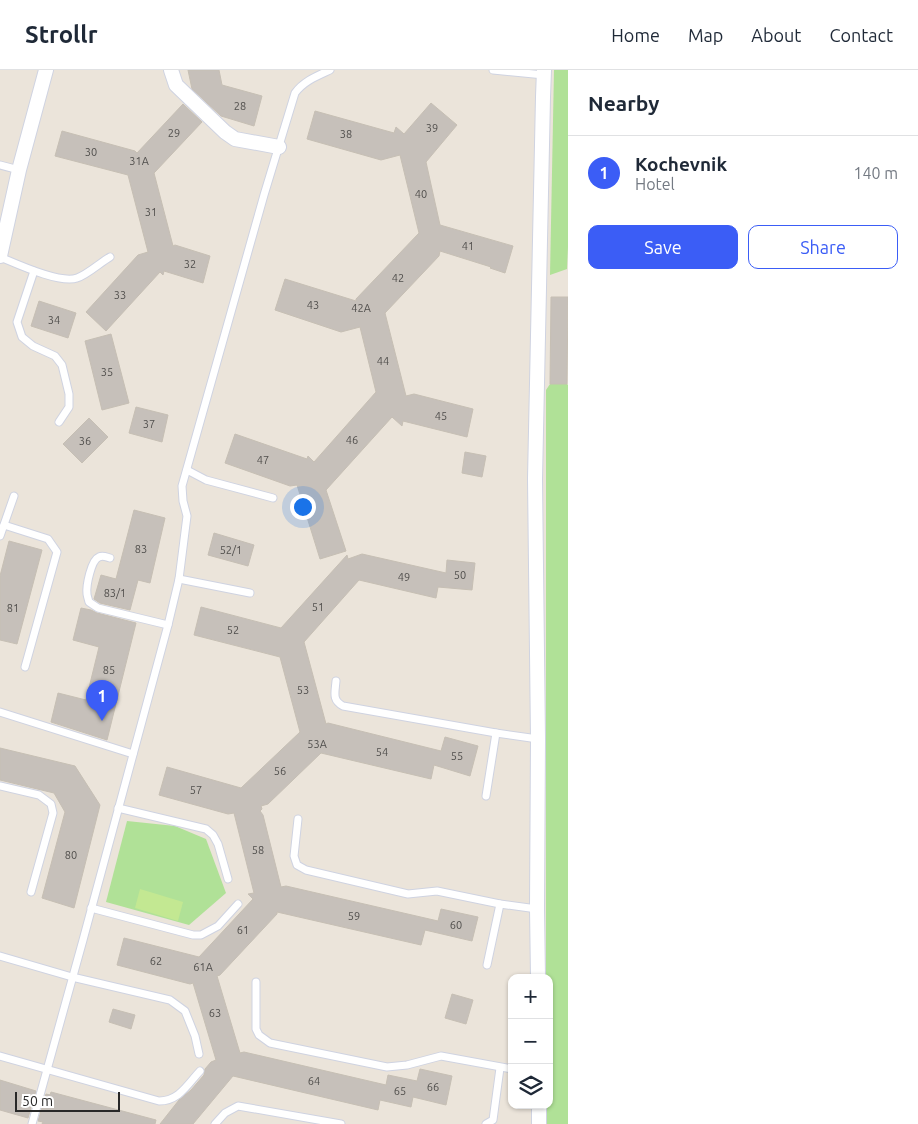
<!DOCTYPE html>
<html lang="en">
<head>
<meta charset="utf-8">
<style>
  body { margin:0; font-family:Ubuntu,sans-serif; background:#f6f6f7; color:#1f2937 }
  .controls { position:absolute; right:15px; bottom:15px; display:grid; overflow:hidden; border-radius:10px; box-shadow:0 1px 4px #0004 }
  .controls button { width:45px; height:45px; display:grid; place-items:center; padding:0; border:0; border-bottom:1px solid #e0e1e3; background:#fff; color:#1f2937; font:25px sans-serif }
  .scale { position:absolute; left:15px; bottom:12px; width:105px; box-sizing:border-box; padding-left:5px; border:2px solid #282828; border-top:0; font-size:14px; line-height:18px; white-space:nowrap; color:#282828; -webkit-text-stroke:4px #fff; paint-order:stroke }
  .you { position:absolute; left:302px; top:436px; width:18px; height:18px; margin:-12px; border:4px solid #fff; border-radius:50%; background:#1a73e8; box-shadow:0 0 0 8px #1a73e833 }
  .badge { display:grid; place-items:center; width:32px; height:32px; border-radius:50%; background:#3b5df6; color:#fff; font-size:16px; font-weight:700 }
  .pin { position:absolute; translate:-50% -41px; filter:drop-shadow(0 1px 2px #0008) }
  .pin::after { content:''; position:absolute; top:26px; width:18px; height:15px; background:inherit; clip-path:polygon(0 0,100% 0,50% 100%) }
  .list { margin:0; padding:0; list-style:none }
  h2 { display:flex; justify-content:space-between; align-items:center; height:65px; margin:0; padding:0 20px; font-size:21px }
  h2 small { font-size:16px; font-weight:400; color:#747a83 }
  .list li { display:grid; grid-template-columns:32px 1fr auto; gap:15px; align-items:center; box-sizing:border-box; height:75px; padding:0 20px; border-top:1px solid #e0e1e3 }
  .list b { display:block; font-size:19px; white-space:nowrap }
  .list p { margin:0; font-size:16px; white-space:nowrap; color:#747a83 }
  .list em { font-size:16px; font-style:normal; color:#747a83 }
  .actions { display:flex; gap:10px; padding:15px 20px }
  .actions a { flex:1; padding:11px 0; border:1px solid #3b5df6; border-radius:10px; text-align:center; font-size:18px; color:#3b5df6 }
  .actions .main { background:#3b5df6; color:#fff }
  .icon { flex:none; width:28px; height:28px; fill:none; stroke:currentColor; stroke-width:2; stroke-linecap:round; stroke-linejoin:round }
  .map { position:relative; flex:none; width:568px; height:1054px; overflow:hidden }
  header { display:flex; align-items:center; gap:30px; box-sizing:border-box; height:70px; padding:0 25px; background:#fff; border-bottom:1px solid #e0e1e3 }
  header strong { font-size:24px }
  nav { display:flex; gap:28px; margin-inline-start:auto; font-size:18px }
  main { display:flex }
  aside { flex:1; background:#fff }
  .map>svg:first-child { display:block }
  .green { fill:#b0e197 }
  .pitch { fill:#c3e892 }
  .building { fill:#c6c0ba; stroke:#c6bfb4 }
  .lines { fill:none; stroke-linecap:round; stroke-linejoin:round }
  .lane-casing { stroke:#cfd3e1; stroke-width:9 }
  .street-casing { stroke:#cfd3e1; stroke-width:16 }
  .lane { stroke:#fff; stroke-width:7 }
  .street { stroke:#fff; stroke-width:14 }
  .labels { text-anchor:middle; stroke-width:5; stroke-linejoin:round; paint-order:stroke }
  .number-label { font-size:11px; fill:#504e4c }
</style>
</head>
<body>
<header>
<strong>Strollr</strong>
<nav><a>Home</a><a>Map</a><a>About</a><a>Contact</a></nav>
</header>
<main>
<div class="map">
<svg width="568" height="1054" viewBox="0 0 568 1054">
  <rect width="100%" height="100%" fill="#ebe4da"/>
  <!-- green -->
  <g class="green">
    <path d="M 554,0 L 568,0 L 568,177 L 567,199 L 550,205 Z"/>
    <path d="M 550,314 L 567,314 L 568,315 L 568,1054 L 545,1054 L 545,1035 L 549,1035 L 549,908 L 546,908 L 546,320 Z"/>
    <path d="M 127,751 L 175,756 L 206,769 L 226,823 L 189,855 L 106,832 Z"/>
  </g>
  <!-- pitch -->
  <path class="pitch" d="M 140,819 L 183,832 L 178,851 L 135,838 Z"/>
  <!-- building -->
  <g class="building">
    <path d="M 188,0 L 219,0 L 222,15 L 262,26 L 254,56 L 221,46 L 192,19 Z"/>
    <path d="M 431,33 L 457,55 L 426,92 L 440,155 L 513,176 L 505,203 L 490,198 L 491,197 L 440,181 L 439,186 L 385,243 L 406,326 L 414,324 L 473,339 L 467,367 L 403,351 L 402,356 L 392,347 L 326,420 L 346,481 L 320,489 L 297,415 L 290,416 L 225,393 L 235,364 L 307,389 L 308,386 L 314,392 L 376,322 L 360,257 L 341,262 L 275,240 L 285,209 L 356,231 L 356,229 L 419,163 L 400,85 L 381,90 L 307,69 L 315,41 L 394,63 L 396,57 L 404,64 Z"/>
    <path d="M 183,34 L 202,52 L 155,102 L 154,103 L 173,176 L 175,175 L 210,186 L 203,213 L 164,201 L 163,205 L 160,202 L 106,261 L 86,242 L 138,185 L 148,182 L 128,105 L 55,86 L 62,61 L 135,81 L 137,83 Z"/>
    <path d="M 551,227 L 568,227 L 567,314 L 550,314 Z"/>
    <path d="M 39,231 L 76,243 L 68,268 L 31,256 Z"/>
    <path d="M 111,264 L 129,333 L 102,340 L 85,271 Z"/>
    <path d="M 136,337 L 168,345 L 162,372 L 129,363 Z"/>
    <path d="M 89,348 L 108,367 L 82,393 L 63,374 Z"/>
    <path d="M 465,382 L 486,386 L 482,407 L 462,403 Z"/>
    <path d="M 134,440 L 165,448 L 150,513 L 138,510 L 130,540 L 100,533 L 94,529 L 101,505 L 116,509 Z"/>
    <path d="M 214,463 L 254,475 L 248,496 L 208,485 Z"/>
    <path d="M 9,471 L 42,480 L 17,574 L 0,570 L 0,506 Z"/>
    <path d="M 362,484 L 446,503 L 447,490 L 475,493 L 472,520 L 438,517 L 436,528 L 359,510 L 304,572 L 326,654 L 328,653 L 441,681 L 445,667 L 478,676 L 470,706 L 434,695 L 431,709 L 321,683 L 268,734 L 261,736 L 262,739 L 260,741 L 263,745 L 281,817 L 286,816 L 438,851 L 441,839 L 478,847 L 472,871 L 425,860 L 421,875 L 277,842 L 277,844 L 220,905 L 217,906 L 240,983 L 244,982 L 386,1015 L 388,1005 L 417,1011 L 420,999 L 452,1006 L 446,1035 L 413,1027 L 411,1037 L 380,1030 L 378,1040 L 233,1006 L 193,1054 L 160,1054 L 179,1030 L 191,1020 L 204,1005 L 205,999 L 211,992 L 216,990 L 193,913 L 190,914 L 117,895 L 124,868 L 199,887 L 253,829 L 248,824 L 254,823 L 234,743 L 228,744 L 159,725 L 167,697 L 241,718 L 300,662 L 280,587 L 194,565 L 201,537 L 281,558 L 347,485 L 348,489 Z"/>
    <path d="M 81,538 L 91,540 L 97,543 L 136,553 L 107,670 L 51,652 L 58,623 L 86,630 L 99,577 L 73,570 Z"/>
    <path d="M 0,678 L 75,696 L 100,735 L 74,838 L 42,828 L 65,742 L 54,723 L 0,710 Z"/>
    <path d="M 452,924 L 473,930 L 466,954 L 445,948 Z"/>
    <path d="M 113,939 L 135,945 L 131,959 L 109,952 Z"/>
    <path d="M 0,1010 L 36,1021 L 28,1048 L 0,1040 Z"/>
    <path d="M 51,1022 L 156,1050 L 155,1054 L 42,1054 L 43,1052 L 38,1051 L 46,1024 L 50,1025 Z"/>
  </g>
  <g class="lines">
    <defs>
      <g id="lane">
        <path d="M 493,0 L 544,5"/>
        <path d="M 0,95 L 19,100"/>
        <path d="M 0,187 C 17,194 60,214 77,208 C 87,205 101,192 110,187"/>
        <path d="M 34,201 L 17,252 L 22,267 L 33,276 L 55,286 L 62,295 L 69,324 L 69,337 L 59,352"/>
        <path d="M 187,400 L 206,410 L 273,428"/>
        <path d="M 4,455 L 48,469 L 57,482 L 25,597"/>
        <path d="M 0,466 L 14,426"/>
        <path d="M 110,488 C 106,487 103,485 99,487 C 91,490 86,516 87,524 C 87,525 89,532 89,532 L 98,538 L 168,555"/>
        <path d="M 179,509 L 250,523"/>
        <path d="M 336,611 C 335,623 332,630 343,636 L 496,663 L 538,669"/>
        <path d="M 0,642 L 133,684"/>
        <path d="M 0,716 L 39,725 L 51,734 L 53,743 L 31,822"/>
        <path d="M 486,726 L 496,663"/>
        <path d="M 118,738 L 206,759 L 213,765 L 218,774 L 228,809"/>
        <path d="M 298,749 L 294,786 L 297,795 L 306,800 L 408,824 L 437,821 L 500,834 L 537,839"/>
        <path d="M 91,838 L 193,865 L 201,865 L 218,856 L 238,834"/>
        <path d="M 0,886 L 72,907 L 170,930 L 185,941 L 195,966 L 199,984"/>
        <path d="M 487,895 L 500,834"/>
        <path d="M 256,912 L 256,959 L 259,965 L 270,973 L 387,997 L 407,995 L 441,986 L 512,999"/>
        <path d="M 0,986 L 159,1031 C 179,1031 187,1015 200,1001"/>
        <path d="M 32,1054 L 83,870 L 168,555 L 179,509 L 187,446 L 183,431 L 182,416 L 264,125 L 295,23 C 304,11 317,6 330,0"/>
        <path d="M 215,1054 L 225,1043 L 238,1036 L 341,1054"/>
        <path d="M 486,1054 L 493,1050 L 500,998"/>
      </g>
      <g id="street">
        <path d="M 171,0 L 176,15 L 225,62 L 235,69 L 279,77"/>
        <path d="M 0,186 L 19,100 L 46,0"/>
        <path d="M 538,908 L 537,839 L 538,669 L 535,409 L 543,27 L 544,0"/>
        <path d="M 539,1054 L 539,1035"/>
      </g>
    </defs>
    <!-- lane casing -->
    <use href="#lane" class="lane-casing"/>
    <!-- street casing -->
    <use href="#street" class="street-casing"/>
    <!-- lane -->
    <use href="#lane" class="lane"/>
    <!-- street -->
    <use href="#street" class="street"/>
  </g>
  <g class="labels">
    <!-- number labels -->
    <g class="number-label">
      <text x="240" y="40">28</text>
      <text x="432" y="62">39</text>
      <text x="174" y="67">29</text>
      <text x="346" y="68">38</text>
      <text x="91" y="86">30</text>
      <text x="139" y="95">31А</text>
      <text x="421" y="128">40</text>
      <text x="151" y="146">31</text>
      <text x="468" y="180">41</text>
      <text x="190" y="198">32</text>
      <text x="398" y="212">42</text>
      <text x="120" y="229">33</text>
      <text x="313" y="239">43</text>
      <text x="361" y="242">42А</text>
      <text x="54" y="254">34</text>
      <text x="383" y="295">44</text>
      <text x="107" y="306">35</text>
      <text x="441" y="350">45</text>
      <text x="149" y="358">37</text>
      <text x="352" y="374">46</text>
      <text x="85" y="375">36</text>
      <text x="263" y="394">47</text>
      <text x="141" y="483">83</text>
      <text x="231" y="484">52/1</text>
      <text x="460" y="509">50</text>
      <text x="404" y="511">49</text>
      <text x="115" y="527">83/1</text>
      <text x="318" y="541">51</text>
      <text x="13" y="542">81</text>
      <text x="233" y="564">52</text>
      <text x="109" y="604">85</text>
      <text x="303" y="624">53</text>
      <text x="317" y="678">53А</text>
      <text x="382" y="686">54</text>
      <text x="457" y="690">55</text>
      <text x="280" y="705">56</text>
      <text x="196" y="724">57</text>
      <text x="258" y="784">58</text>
      <text x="71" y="789">80</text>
      <text x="354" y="850">59</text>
      <text x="456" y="859">60</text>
      <text x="243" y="864">61</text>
      <text x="156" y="895">62</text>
      <text x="203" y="901">61А</text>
      <text x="215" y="947">63</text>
      <text x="314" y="1015">64</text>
      <text x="433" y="1021">66</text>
      <text x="400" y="1025">65</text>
    </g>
  </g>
</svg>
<div class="controls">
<button>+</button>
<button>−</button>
<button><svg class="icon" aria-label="layers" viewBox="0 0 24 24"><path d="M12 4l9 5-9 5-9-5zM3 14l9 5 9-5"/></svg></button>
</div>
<div class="scale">50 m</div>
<div class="you"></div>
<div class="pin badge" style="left:102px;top:651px">1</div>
</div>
<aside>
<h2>Nearby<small></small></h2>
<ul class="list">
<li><span class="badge">1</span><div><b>Kochevnik</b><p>Hotel</p></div><em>140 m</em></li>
</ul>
<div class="actions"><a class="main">Save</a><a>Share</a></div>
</aside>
</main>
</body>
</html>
